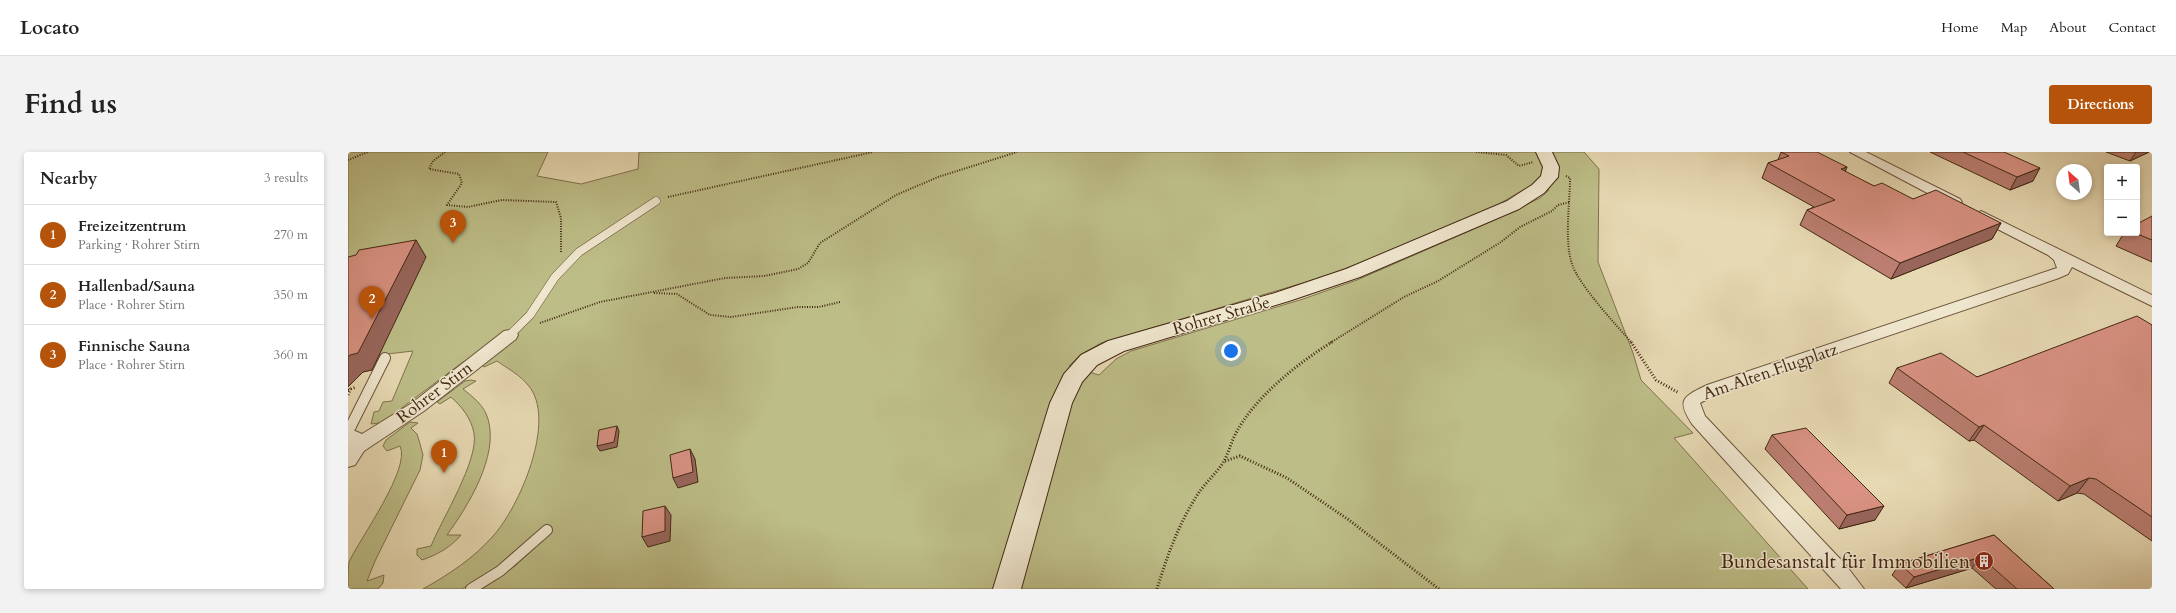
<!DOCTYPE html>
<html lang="en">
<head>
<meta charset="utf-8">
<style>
  body { margin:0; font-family:Cardo,serif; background:#f2f2f2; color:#222 }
  .controls { position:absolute; right:12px; top:12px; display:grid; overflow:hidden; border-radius:4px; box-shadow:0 2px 6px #0003 }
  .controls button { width:36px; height:36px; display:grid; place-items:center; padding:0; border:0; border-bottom:1px solid #e0e0e0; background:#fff; color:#222; font:20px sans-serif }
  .compass { position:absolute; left:1708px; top:12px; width:36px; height:36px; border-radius:50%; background:#fff; box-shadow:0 2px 6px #0003; rotate:332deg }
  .you { position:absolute; left:883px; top:199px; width:14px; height:14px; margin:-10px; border:3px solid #fff; border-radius:50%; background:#1a73e8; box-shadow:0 0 0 6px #1a73e833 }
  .badge { display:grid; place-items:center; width:26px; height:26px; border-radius:50%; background:#b45309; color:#fff; font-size:13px; font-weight:700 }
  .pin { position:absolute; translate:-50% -33px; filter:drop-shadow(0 1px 2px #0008) }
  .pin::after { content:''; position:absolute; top:21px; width:14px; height:12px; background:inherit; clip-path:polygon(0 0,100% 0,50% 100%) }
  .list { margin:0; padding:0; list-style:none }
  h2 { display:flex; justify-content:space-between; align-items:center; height:52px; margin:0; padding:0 16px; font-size:17px }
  h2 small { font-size:13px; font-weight:400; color:#767676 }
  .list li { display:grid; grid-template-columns:26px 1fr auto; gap:12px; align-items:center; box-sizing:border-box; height:60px; padding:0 16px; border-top:1px solid #e0e0e0 }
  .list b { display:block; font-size:15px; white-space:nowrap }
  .list p { margin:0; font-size:13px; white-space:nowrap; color:#767676 }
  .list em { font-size:13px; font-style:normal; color:#767676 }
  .map { position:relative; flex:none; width:1804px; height:437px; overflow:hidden; border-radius:4px }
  header { display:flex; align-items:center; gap:24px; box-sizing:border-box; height:56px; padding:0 20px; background:#fff; border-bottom:1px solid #e0e0e0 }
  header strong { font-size:19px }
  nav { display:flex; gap:22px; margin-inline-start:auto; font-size:14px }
  .intro { display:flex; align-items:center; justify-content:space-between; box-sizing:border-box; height:96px; padding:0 24px }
  h1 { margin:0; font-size:28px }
  .button { padding:10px 18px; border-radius:4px; background:#b45309; color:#fff; font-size:14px; font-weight:700 }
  main { display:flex; gap:24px; padding:0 24px }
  aside { flex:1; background:#fff; border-radius:4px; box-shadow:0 2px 6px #0003 }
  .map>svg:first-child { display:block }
  .green { fill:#bdbd87; stroke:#80724d; fill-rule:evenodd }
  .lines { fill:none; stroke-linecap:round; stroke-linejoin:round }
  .service-far1-casing { stroke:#6c543b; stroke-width:9 }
  .service-casing { stroke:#6c543b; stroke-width:12 }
  .minor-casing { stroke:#6c543b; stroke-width:2 }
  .secondary-casing { stroke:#432813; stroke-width:2 }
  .path-far1 { stroke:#432813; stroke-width:2; stroke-dasharray:1 1.5; stroke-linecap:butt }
  .path { stroke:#432813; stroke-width:3; stroke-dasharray:1 2; stroke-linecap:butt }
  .service-far1 { stroke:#efe6ce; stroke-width:8 }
  .service { stroke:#efe6ce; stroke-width:10 }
  .minor { fill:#efe6ce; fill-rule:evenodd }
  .secondary { fill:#efe6ce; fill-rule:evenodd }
  .wall { fill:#bb7e71; stroke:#432813 }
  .shaded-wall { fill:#98665c; stroke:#432813 }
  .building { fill:#d99283; stroke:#432813 }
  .labels { text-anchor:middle; stroke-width:3; stroke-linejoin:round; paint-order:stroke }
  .street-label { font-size:17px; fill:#432813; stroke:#efe6ce }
  .near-poi-label { font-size:20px; fill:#432813; stroke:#efe6ce; text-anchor:end }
</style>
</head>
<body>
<header>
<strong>Locato</strong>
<nav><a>Home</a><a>Map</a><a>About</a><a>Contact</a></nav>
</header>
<div class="intro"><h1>Find us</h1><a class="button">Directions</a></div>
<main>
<aside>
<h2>Nearby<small>3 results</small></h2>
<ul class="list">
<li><span class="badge">1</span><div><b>Freizeitzentrum</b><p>Parking · Rohrer Stirn</p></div><em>270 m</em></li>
<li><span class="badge">2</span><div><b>Hallenbad/Sauna</b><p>Place · Rohrer Stirn</p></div><em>350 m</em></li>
<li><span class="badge">3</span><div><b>Finnische Sauna</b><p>Place · Rohrer Stirn</p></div><em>360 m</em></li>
</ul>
</aside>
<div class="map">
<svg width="1804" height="437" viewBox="0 0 1804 437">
  <rect width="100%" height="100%" fill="#e7d9b3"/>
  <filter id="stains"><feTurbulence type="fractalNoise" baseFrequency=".005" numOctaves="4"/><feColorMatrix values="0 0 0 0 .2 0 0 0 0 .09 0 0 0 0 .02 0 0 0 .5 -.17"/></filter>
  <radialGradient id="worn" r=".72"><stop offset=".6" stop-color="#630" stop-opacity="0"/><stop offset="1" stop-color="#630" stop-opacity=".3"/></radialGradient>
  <!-- green -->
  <g class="green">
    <path d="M 0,0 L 200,0 L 189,24 L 233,32 L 290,17 L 291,0 L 1236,0 L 1251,17 L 1250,110 L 1285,201 L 1293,228 L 1345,281 L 1326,286 L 1460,437 L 134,437 L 167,414 L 202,382 L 134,426 L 114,437 L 75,437 C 100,423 126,406 145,384 C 171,356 210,267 180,233 C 172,223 159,216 149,209 L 136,215 L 126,204 L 115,210 L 43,264 L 32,271 L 23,272 L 26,260 L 31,259 L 35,250 L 44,249 L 65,199 L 31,203 L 24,218 L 15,220 L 0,235 ZM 1185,32 L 1201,38 L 1192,46 L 1142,70 L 1009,128 L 955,147 L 783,199 L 768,207 L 751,223 L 721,214 L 732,203 L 753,191 L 975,125 L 1045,99 L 1141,58 Z"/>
    <path d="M 123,228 L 128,229 L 115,237 C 125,245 136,253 140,267 C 151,304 120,354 99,383 L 113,383 C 103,395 89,403 74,408 L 69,403 L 69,397 L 83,394 C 94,367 131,308 126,281 C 123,266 114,255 103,245 L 92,252 L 89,250 L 117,229 Z"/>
    <path d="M 62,270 L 70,271 L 63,276 L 69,282 L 72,292 L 75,303 L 72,318 L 27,409 L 19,429 L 36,423 L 35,431 L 30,437 L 0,437 C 0,429 0,417 1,410 C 12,386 63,317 52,294 L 39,299 L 35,294 L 38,288 Z"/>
  </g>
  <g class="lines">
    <defs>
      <path id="service-far1" d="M 162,183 L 182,163 L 207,125 L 231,100 L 308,49"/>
      <g id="service">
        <path d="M 0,280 L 37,206"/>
        <path d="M 123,437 L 152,419 L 199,378"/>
      </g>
      <g id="minor">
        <path d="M 1502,0 L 1518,0 L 1612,47 L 1614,50 L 1607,54 L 1602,53 Z"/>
        <path d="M 1633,59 L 1804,143 L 1804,154 L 1724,115 L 1720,122 L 1711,126 L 1371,241 L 1352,251 L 1357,264 L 1497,412 L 1516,437 L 1493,437 L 1344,272 C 1328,247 1335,245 1359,233 L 1709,116 L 1706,108 L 1700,103 L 1628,66 L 1626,63 Z"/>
        <path d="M 162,178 L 168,179 L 170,183 L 168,187 L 76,259 L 16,299 L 7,313 L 0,315 L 0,276 L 14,282 L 64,251 L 156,179 Z"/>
      </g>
      <path id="secondary" d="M 1188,0 L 1204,0 L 1211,15 L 1210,25 L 1196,41 L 1171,57 L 1012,125 L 941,149 L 776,199 L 749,213 L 734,230 L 724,251 L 673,437 L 645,437 L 702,251 L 716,222 L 733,203 L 760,189 L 927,141 L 998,117 L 1159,49 L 1184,33 L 1193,24 L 1195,15 Z"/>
    </defs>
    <!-- service-far1 casing -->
    <use href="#service-far1" class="service-far1-casing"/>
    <!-- service casing -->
    <use href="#service" class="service-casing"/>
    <!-- minor casing -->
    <use href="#minor" class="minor-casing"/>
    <!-- secondary casing -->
    <use href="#secondary" class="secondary-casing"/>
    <!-- path-far1 -->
    <g class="path-far1">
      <path d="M 97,0 L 85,9 L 81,17 L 111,22 L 114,31 L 99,53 L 120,55 L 154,48 L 208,50 L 213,66 L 213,100"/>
      <path d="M 1128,0 L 1158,3 L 1171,14 L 1185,10"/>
      <path d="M 0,8 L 20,0"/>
      <path d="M 1218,24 L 1222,26 C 1222,52 1216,88 1224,112 C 1230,132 1269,174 1284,191"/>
      <path d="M 320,45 L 525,0"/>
      <path d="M 306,141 L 329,142 L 362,163 L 383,165 L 450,155 L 471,155 L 492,150"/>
      <path d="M 192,171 L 252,150 L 377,126 L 416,124 L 450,117 L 460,111 L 472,91 L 548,43 L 590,25 L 669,0"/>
      <path d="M 982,191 L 1056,145 L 1090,129 L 1153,90 L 1172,75 L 1204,59 L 1210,53 L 1222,50"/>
    </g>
    <!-- path -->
    <g class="path">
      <path d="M 1283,190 L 1308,228 L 1331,241"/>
      <path d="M 0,238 L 8,235"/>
      <path d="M 0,243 L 3,236"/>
      <path d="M 877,309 L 892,304 L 939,326 L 1001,368 L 1091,437"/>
      <path d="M 809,437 C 819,404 831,371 850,342 C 857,331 869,321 876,309 C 881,300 883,290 888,281 C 907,245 950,211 984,190"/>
    </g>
    <!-- service-far1 -->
    <use href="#service-far1" class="service-far1"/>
    <!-- service -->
    <use href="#service" class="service"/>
    <!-- minor -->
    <use href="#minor" class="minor"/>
    <!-- secondary -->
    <use href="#secondary" class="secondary"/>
  </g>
  <!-- wall -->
  <g class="wall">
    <path d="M 1433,0 L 1499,15 L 1497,20 L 1526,34 L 1565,47 L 1653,71 L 1644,87 L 1543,127 L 1452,73 L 1459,58 L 1466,55 L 1414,26 L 1420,11 L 1430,8 Z"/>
    <path d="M 1582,0 L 1656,0 L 1685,29 L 1662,38 Z"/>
    <path d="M 1758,0 L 1801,0 L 1782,9 Z"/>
    <path d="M 1804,64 L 1804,110 L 1768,94 L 1776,81 L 1789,81 Z"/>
    <path d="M 1804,173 L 1804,389 L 1736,342 L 1729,341 L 1710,349 L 1626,288 L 1621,289 L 1541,231 L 1549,216 L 1629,225 Z"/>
    <path d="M 1424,283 L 1527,368 L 1491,377 L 1417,297 Z"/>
    <path d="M 1646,383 L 1706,437 L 1648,437 L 1624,416 L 1558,436 L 1544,423 L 1552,412 Z"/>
  </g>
  <!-- shaded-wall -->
  <g class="shaded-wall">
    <path d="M 1788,0 L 1801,0 L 1782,9 Z"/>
    <path d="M 1499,15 L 1492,30 L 1493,17 Z"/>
    <path d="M 1692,16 L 1685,29 L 1662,38 L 1669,25 Z"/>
    <path d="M 1653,71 L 1644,87 L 1543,127 L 1552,111 Z"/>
    <path d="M 68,88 L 78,105 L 24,218 L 15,220 L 0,235 L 0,205 L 2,203 Z"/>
    <path d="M 1636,273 L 1626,288 L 1621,289 L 1631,275 Z"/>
    <path d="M 269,274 L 271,279 L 269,295 L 252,299 L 249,294 Z"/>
    <path d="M 342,297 L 347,307 L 350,330 L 330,336 L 325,326 Z"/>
    <path d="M 1741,326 L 1729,341 L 1710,349 L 1722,334 Z"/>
    <path d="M 317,354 L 323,363 L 322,389 L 300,395 L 294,385 Z"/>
    <path d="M 1536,354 L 1527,368 L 1491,377 L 1499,363 Z"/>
    <path d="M 1633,405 L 1624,416 L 1558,436 L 1566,425 Z"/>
  </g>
  <!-- building -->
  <g class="building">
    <path d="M 1433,0 L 1469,0 L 1499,15 L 1493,17 L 1526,34 L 1534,31 L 1565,47 L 1588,38 L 1653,71 L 1552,111 L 1459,58 L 1487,48 L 1420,11 L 1441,4 Z"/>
    <path d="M 1615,0 L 1656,0 L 1692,16 L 1669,25 Z"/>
    <path d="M 1804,64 L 1804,88 L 1787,81 L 1789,81 L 1789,72 Z"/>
    <path d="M 68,88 L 10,201 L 2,203 L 0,205 L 0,105 L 8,103 L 11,98 Z"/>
    <path d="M 1789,164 L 1804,173 L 1804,365 L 1748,327 L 1741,326 L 1722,334 L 1636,273 L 1631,275 L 1549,216 L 1593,201 L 1629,225 Z"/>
    <path d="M 269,274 L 266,290 L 249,294 L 251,278 Z"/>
    <path d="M 1458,276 L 1536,354 L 1499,363 L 1424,283 Z"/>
    <path d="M 342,297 L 345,320 L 325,326 L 322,303 Z"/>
    <path d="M 317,354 L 317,379 L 294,385 L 295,359 Z"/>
    <path d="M 1646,383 L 1706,437 L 1669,437 L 1633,405 L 1566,425 L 1552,412 Z"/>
  </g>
  <!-- icons -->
  <defs>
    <symbol id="building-disc" viewBox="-11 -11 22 22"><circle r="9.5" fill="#8f2418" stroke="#efe6ce"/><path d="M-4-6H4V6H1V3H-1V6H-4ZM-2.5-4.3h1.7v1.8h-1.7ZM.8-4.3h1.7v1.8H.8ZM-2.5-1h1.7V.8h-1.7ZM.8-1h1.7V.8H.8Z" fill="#fff"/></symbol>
  </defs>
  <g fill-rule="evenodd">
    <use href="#building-disc" x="1625" y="398" width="22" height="22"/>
  </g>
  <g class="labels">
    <!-- street labels -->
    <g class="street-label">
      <text transform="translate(873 163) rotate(-16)" y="6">Rohrer Straße</text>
      <text transform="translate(1422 219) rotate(-19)" y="6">Am Alten Flugplatz</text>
      <text transform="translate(86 240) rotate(-37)" y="6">Rohrer Stirn</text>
    </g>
    <!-- near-poi labels -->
    <g class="near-poi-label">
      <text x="1622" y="416">Bundesanstalt für Immobilien</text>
    </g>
  </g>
  <rect width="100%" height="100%" filter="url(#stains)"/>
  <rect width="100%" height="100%" fill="url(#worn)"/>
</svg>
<div class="controls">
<button>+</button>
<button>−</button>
</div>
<svg class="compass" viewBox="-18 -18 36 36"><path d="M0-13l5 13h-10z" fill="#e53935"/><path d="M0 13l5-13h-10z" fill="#767676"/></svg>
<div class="you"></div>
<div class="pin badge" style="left:96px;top:321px">1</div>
<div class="pin badge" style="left:24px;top:167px">2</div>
<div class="pin badge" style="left:105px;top:91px">3</div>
</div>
</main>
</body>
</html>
